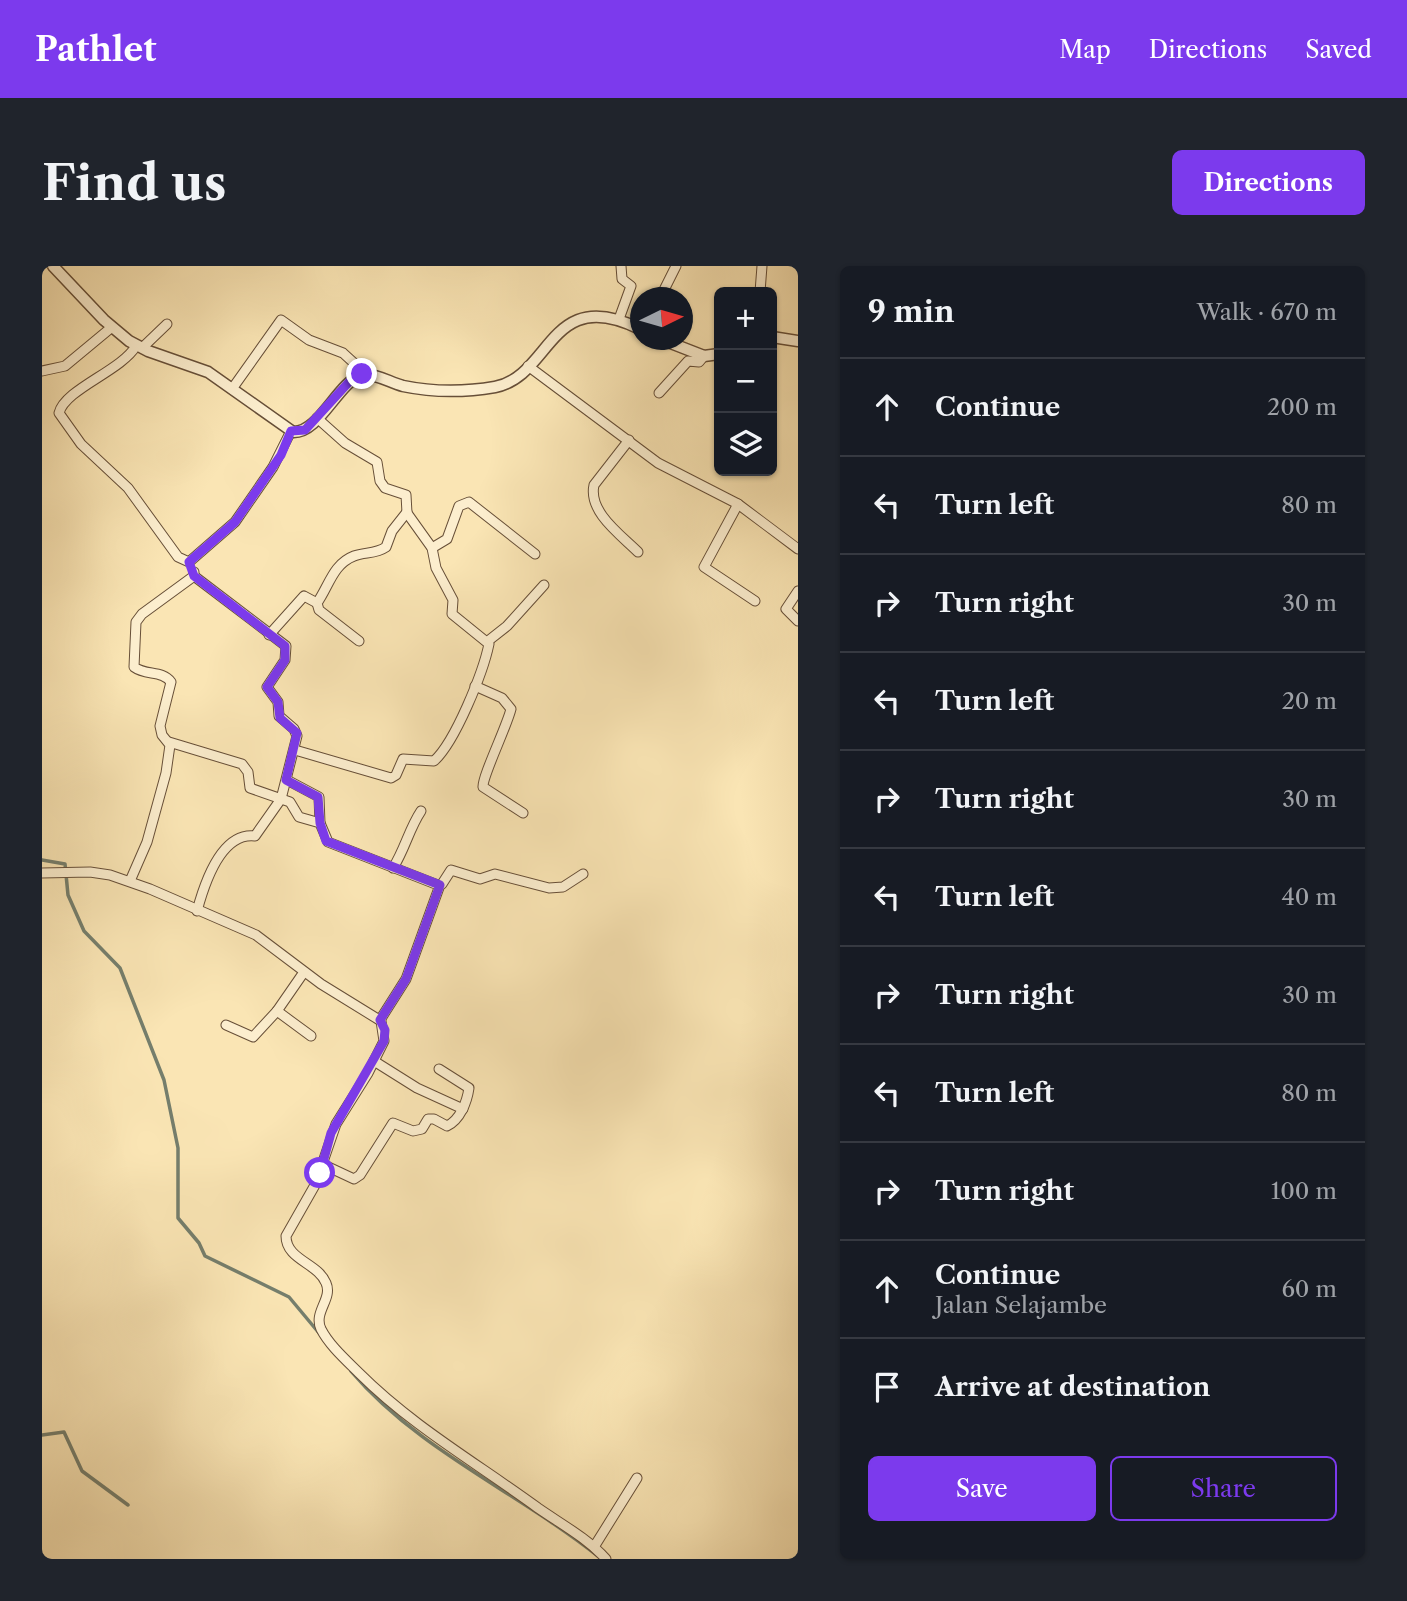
<!DOCTYPE html>
<html lang="en">
<head>
<meta charset="utf-8">
<style>
  body { margin:0; font-family:"Libre Caslon Text",serif; background:#20242c; color:#f1f3f6 }
  .controls { position:absolute; right:21px; top:21px; display:grid; overflow:hidden; border-radius:10px; box-shadow:0 2px 5px #0004 }
  .controls button { width:63px; height:63px; display:grid; place-items:center; padding:0; border:0; border-bottom:2px solid #363941; background:#171b24; color:#f1f3f6; font:35px sans-serif }
  .compass { position:absolute; left:588px; top:21px; width:63px; height:63px; border-radius:50%; background:#171b24; box-shadow:0 2px 5px #0004; rotate:85deg }
  .stop { position:absolute; width:21px; height:21px; margin:-16px; border:5px solid #7c3aed; border-radius:50%; background:#fff }
  .stop.end { background:#7c3aed; border-color:#fff; box-shadow:0 2px 7px #0008 }
  .list { margin:0; padding:0; list-style:none }
  h2 { display:flex; justify-content:space-between; align-items:center; height:91px; margin:0; padding:0 28px; font-size:30px }
  h2 small { font-size:23px; font-weight:400; color:#9ea1a6 }
  .list li { display:grid; grid-template-columns:46px 1fr auto; gap:21px; align-items:center; box-sizing:border-box; height:98px; padding:0 28px; border-top:2px solid #363941 }
  .list b { display:block; font-size:26px; white-space:nowrap }
  .list p { margin:0; font-size:23px; white-space:nowrap; color:#9ea1a6 }
  .list em { font-size:23px; font-style:normal; color:#9ea1a6 }
  .actions { display:flex; gap:14px; padding:21px 28px }
  .actions a { flex:1; padding:16px 0; border:2px solid #7c3aed; border-radius:10px; text-align:center; font-size:24px; color:#7c3aed }
  .actions .main { background:#7c3aed; color:#fff }
  .icon { flex:none; width:38px; height:38px; fill:none; stroke:currentColor; stroke-width:2; stroke-linecap:round; stroke-linejoin:round }
  .map { position:relative; flex:none; width:756px; height:1293px; overflow:hidden; border-radius:10px }
  header { display:flex; align-items:center; gap:42px; box-sizing:border-box; height:98px; padding:0 35px; background:#7c3aed; color:#fff }
  header strong { font-size:33px }
  nav { display:flex; gap:38px; margin-inline-start:auto; font-size:24px }
  .intro { display:flex; align-items:center; justify-content:space-between; box-sizing:border-box; height:168px; padding:0 42px }
  h1 { margin:0; font-size:49px }
  .button { padding:18px 32px; border-radius:10px; background:#7c3aed; color:#fff; font-size:24px; font-weight:700 }
  main { display:flex; gap:42px; padding:0 42px }
  aside { flex:1; background:#171b24; border-radius:10px; box-shadow:0 2px 5px #0004 }
  .map>svg:first-child { display:block }
  .lines { fill:none; stroke-linecap:round; stroke-linejoin:round }
  .stream { stroke:#757e6c; stroke-width:3.5 }
  .minor-casing { stroke:#674f38; stroke-width:11 }
  .tertiary-casing { stroke:#674f38; stroke-width:13 }
  .minor { stroke:#fceece; stroke-width:9 }
  .tertiary { stroke:#fceece; stroke-width:10 }
  .route { stroke:#7c3aed; stroke-width:9 }
</style>
</head>
<body>
<header>
<strong>Pathlet</strong>
<nav><a>Map</a><a>Directions</a><a>Saved</a></nav>
</header>
<div class="intro"><h1>Find us</h1><a class="button">Directions</a></div>
<main>
<div class="map">
<svg width="756" height="1293" viewBox="0 0 756 1293">
  <rect width="100%" height="100%" fill="#fae5b4"/>
  <filter id="stains"><feTurbulence type="fractalNoise" baseFrequency=".00286" numOctaves="4"/><feColorMatrix values="0 0 0 0 .2 0 0 0 0 .09 0 0 0 0 .02 0 0 0 .5 -.17"/></filter>
  <radialGradient id="worn" r=".72"><stop offset=".6" stop-color="#630" stop-opacity="0"/><stop offset="1" stop-color="#630" stop-opacity=".3"/></radialGradient>
  <g class="lines">
    <!-- stream -->
    <g class="stream">
      <path d="M 0,594 L 23,598 L 26,629 L 42,665 L 78,702 L 122,814 L 136,882 L 136,952 L 157,977 L 163,990 L 247,1031 L 277,1067"/>
      <path d="M 309,1105 C 377,1185 476,1226 557,1291"/>
      <path d="M 0,1169 L 22,1166 L 40,1205 L 86,1239"/>
    </g>
    <defs>
      <g id="minor">
        <path d="M 718,26 L 720,0"/>
        <path d="M 618,32 L 634,0"/>
        <path d="M 577,53 L 589,20 L 580,13 L 579,0"/>
        <path d="M 94,80 C 79,105 23,123 17,147 L 39,178 L 86,222 L 136,291 L 147,296 L 193,256 L 231,201 L 249,165"/>
        <path d="M 100,82 L 125,58"/>
        <path d="M 486,100 L 616,197 L 696,238 L 756,283"/>
        <path d="M 0,105 L 23,100 L 70,61"/>
        <path d="M 190,123 L 239,54 L 267,74 L 301,87 L 324,108"/>
        <path d="M 617,127 L 646,95 L 657,96 L 662,90"/>
        <path d="M 587,174 L 552,219 C 546,246 579,269 596,286"/>
        <path d="M 696,238 L 662,301 L 713,335"/>
        <path d="M 390,282 L 405,273 L 417,240 L 427,236 L 493,288"/>
        <path d="M 152,310 L 244,380 L 243,394 L 225,421 L 236,436 L 237,450 L 252,463 L 255,470 L 239,533 L 213,570 C 179,566 162,619 155,645"/>
        <path d="M 756,325 L 744,343 L 756,355"/>
        <path d="M 227,369 L 262,330 L 275,337"/>
        <path d="M 317,375 L 277,344 L 275,337 C 287,320 291,298 312,290 C 323,286 334,288 344,281 L 350,265 L 365,246"/>
        <path d="M 446,375 L 465,360 L 502,319"/>
        <path d="M 433,420 L 460,432 L 469,443 C 465,460 440,511 441,521 L 481,547"/>
        <path d="M 127,476 L 200,498 L 206,506 L 208,522 L 248,536 L 257,551 L 278,557 L 286,576 L 396,619 L 400,618 L 409,604 L 438,613 L 453,608 L 507,622 L 521,621 L 541,608"/>
        <path d="M 253,484 L 349,512 L 354,509 L 361,493 L 392,495 C 413,476 441,407 447,378 L 410,348 L 411,334 L 394,302 L 390,282 L 365,247 L 364,229 L 343,222 L 338,215 L 335,196 L 303,177 L 275,152"/>
        <path d="M 245,514 L 277,531 L 278,557"/>
        <path d="M 351,602 C 363,583 367,563 379,545"/>
        <path d="M 0,607 L 48,606 L 68,609 L 108,623 L 214,669 L 279,718 L 339,755 L 342,775 L 326,807 L 294,858 L 273,919 L 244,970 C 244,994 276,997 284,1017 C 291,1033 271,1046 279,1063 C 287,1079 304,1094 317,1107 C 370,1160 436,1198 496,1242 C 519,1258 545,1272 564,1293"/>
        <path d="M 88,615 L 105,576 L 124,507 L 128,479 L 120,469 L 118,460 L 129,416 C 120,404 104,410 92,401 L 94,356 L 100,348 L 152,310 L 152,306"/>
        <path d="M 262,706 L 235,745 L 269,770"/>
        <path d="M 338,754 L 364,713 L 398,619"/>
        <path d="M 184,759 L 211,771 L 235,745"/>
        <path d="M 332,795 L 375,822 L 421,843"/>
        <path d="M 280,898 L 312,913 L 318,909 L 351,857 L 371,865 L 380,863 L 386,853 L 392,853 L 405,860 C 418,854 425,836 427,822 L 397,803"/>
        <path d="M 552,1281 L 595,1212"/>
      </g>
      <g id="tertiary">
        <path d="M 11,0 L 62,54 L 87,75 L 106,85 L 166,106 L 251,166 C 277,167 295,118 320,108 C 335,108 347,116 361,120 C 390,126 424,126 453,121 C 510,110 507,18 598,63"/>
        <path d="M 730,71 L 756,75"/>
        <path d="M 621,74 L 662,90 L 677,88"/>
      </g>
    </defs>
    <!-- minor casing -->
    <use href="#minor" class="minor-casing"/>
    <!-- tertiary casing -->
    <use href="#tertiary" class="tertiary-casing"/>
    <!-- minor -->
    <use href="#minor" class="minor"/>
    <!-- tertiary -->
    <use href="#tertiary" class="tertiary"/>
  </g>
  <g class="lines">
    <!-- route -->
    <path class="route" d="M 278,907 L 289,867 L 342,775 L 343,764 L 338,754 L 364,713 L 398,619 L 284,575 L 278,557 L 276,531 L 244,514 L 255,467 L 238,452 L 236,436 L 225,421 L 243,394 L 243,380 L 152,310 L 147,296 L 193,256 L 239,189 L 249,165 L 263,164 L 307,116 L 320,108"/>
  </g>
  <rect width="100%" height="100%" filter="url(#stains)"/>
  <rect width="100%" height="100%" fill="url(#worn)"/>
</svg>
<div class="controls">
<button>+</button>
<button>−</button>
<button><svg class="icon" aria-label="layers" viewBox="0 0 24 24"><path d="M12 4l9 5-9 5-9-5zM3 14l9 5 9-5"/></svg></button>
</div>
<svg class="compass" viewBox="-18 -18 36 36"><path d="M0-13l5 13h-10z" fill="#e53935"/><path d="M0 13l5-13h-10z" fill="#9ea1a6"/></svg>
<div class="stop" style="left:278px;top:907px"></div>
<div class="stop end" style="left:320px;top:108px"></div>
</div>
<aside>
<h2>9 min<small>Walk · 670 m</small></h2>
<ul class="list">
<li><svg class="icon" aria-label="ahead" viewBox="0 0 24 24"><path d="M12 20V5M6 11l6-6 6 6"/></svg><div><b>Continue</b></div><em>200 m</em></li>
<li><svg class="icon" aria-label="left" viewBox="0 0 24 24"><path d="M17 20v-9H6M10 6l-5 5 5 5"/></svg><div><b>Turn left</b></div><em>80 m</em></li>
<li><svg class="icon" aria-label="right" viewBox="0 0 24 24"><path d="M7 20v-9h11M14 6l5 5-5 5"/></svg><div><b>Turn right</b></div><em>30 m</em></li>
<li><svg class="icon" aria-label="left" viewBox="0 0 24 24"><path d="M17 20v-9H6M10 6l-5 5 5 5"/></svg><div><b>Turn left</b></div><em>20 m</em></li>
<li><svg class="icon" aria-label="right" viewBox="0 0 24 24"><path d="M7 20v-9h11M14 6l5 5-5 5"/></svg><div><b>Turn right</b></div><em>30 m</em></li>
<li><svg class="icon" aria-label="left" viewBox="0 0 24 24"><path d="M17 20v-9H6M10 6l-5 5 5 5"/></svg><div><b>Turn left</b></div><em>40 m</em></li>
<li><svg class="icon" aria-label="right" viewBox="0 0 24 24"><path d="M7 20v-9h11M14 6l5 5-5 5"/></svg><div><b>Turn right</b></div><em>30 m</em></li>
<li><svg class="icon" aria-label="left" viewBox="0 0 24 24"><path d="M17 20v-9H6M10 6l-5 5 5 5"/></svg><div><b>Turn left</b></div><em>80 m</em></li>
<li><svg class="icon" aria-label="right" viewBox="0 0 24 24"><path d="M7 20v-9h11M14 6l5 5-5 5"/></svg><div><b>Turn right</b></div><em>100 m</em></li>
<li><svg class="icon" aria-label="ahead" viewBox="0 0 24 24"><path d="M12 20V5M6 11l6-6 6 6"/></svg><div><b>Continue</b><p>Jalan Selajambe</p></div><em>60 m</em></li>
<li><svg class="icon" aria-label="arrive" viewBox="0 0 24 24"><path d="M6 21V4h12l-3 4 3 4H6"/></svg><div><b>Arrive at destination</b></div></li>
</ul>
<div class="actions"><a class="main">Save</a><a>Share</a></div>
</aside>
</main>
</body>
</html>
